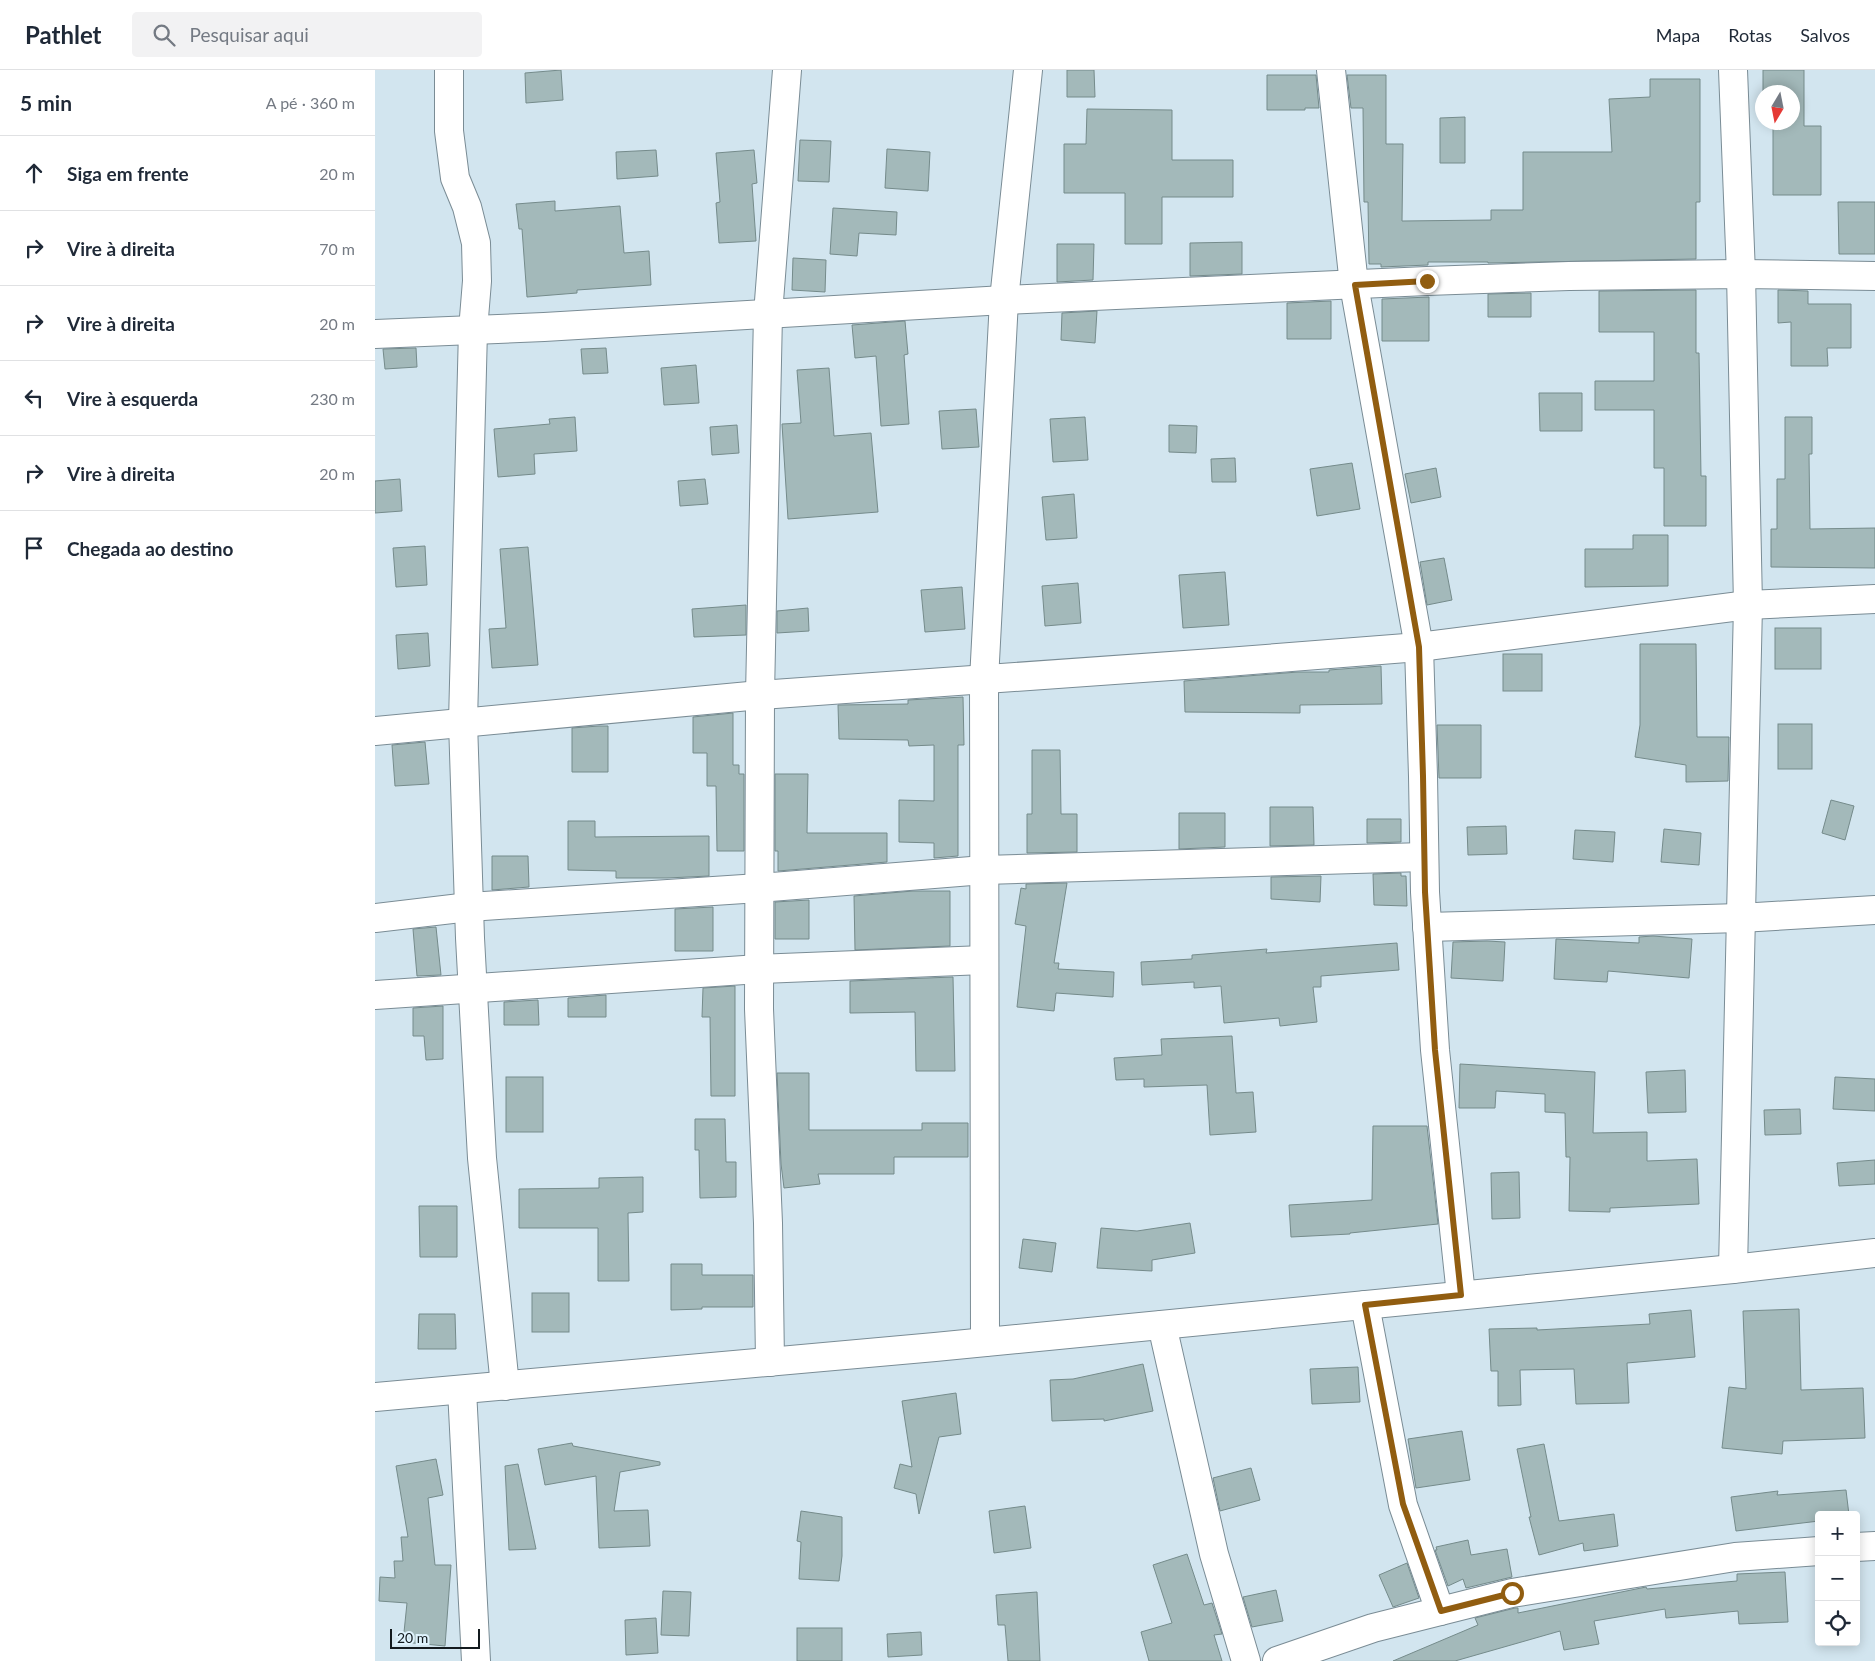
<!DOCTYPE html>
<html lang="pt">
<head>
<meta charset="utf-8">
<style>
  body { margin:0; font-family:Lato,sans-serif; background:#f2f2f3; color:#1f2937 }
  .controls { position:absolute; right:15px; bottom:15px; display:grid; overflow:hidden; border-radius:5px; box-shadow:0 2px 12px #0003 }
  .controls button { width:45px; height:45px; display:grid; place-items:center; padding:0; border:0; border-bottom:1px solid #e0e1e3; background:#fff; color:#1f2937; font:25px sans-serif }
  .compass { position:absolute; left:1380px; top:15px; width:45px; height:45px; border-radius:50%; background:#fff; box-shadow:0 2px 12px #0003; rotate:190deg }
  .scale { position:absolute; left:15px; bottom:12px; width:90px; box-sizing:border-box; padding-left:5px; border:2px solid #131a1e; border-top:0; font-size:14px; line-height:18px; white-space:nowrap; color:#131a1e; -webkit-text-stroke:4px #dff3fd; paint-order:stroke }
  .stop { position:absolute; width:15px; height:15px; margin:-11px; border:4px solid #915d10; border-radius:50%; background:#fff }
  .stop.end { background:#915d10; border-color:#fff; box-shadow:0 1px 5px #0008 }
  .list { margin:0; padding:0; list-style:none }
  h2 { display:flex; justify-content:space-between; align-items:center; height:65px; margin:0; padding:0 20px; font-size:21px }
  h2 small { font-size:16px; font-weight:400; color:#747a83 }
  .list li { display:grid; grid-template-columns:32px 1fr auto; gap:15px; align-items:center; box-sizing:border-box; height:75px; padding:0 20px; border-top:1px solid #e0e1e3 }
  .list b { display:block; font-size:19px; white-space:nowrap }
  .list em { font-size:16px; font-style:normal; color:#747a83 }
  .icon { flex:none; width:28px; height:28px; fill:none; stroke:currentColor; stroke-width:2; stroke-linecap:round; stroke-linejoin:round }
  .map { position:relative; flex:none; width:1500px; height:1591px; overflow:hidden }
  header { display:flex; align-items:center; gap:30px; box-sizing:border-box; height:70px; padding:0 25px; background:#fff; border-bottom:1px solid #e0e1e3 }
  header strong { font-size:24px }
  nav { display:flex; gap:28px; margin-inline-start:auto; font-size:18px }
  .search { width:350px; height:45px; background:#f2f2f3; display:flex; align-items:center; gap:12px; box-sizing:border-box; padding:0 18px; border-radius:5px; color:#747a83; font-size:19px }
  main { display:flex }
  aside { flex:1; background:#fff }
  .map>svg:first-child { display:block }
  .building { fill:#a3b9ba; stroke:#758b8b }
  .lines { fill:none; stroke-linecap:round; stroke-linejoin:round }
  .street-casing { stroke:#7a8c95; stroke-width:30 }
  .street { stroke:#fff; stroke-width:28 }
  .route { stroke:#915d10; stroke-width:6 }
</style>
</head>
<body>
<header>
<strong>Pathlet</strong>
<div class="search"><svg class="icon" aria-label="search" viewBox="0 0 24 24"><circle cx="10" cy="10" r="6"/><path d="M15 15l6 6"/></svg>Pesquisar aqui</div>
<nav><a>Mapa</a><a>Rotas</a><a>Salvos</a></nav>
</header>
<main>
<aside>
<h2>5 min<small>A pé · 360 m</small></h2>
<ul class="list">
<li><svg class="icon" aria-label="ahead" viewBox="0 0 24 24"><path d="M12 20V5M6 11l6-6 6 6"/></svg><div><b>Siga em frente</b></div><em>20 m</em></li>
<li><svg class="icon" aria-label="right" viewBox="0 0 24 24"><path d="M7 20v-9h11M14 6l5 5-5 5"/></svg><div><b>Vire à direita</b></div><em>70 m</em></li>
<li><svg class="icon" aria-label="right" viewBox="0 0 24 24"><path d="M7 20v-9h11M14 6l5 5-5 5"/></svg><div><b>Vire à direita</b></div><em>20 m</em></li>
<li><svg class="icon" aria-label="left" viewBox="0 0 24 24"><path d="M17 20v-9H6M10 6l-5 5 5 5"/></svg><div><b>Vire à esquerda</b></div><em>230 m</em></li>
<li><svg class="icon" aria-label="right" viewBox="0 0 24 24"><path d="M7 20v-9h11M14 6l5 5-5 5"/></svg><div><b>Vire à direita</b></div><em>20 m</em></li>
<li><svg class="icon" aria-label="arrive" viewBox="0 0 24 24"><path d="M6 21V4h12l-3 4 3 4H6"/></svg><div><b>Chegada ao destino</b></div></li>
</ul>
</aside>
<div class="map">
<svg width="1500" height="1591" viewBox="0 0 1500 1591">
  <rect width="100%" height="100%" fill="#d2e5ef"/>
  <!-- building -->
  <g class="building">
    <path d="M 186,0 L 188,30 L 151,33 L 150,3 Z"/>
    <path d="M 692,0 L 719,0 L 720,27 L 692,27 Z"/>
    <path d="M 1388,0 L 1429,0 L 1429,56 L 1446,56 L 1446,125 L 1398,125 L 1398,52 L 1418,52 L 1418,22 L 1388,22 Z"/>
    <path d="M 892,5 L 941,5 L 944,38 L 930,38 L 930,40 L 892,40 Z"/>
    <path d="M 972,5 L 1011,5 L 1011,74 L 1028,74 L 1027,151 L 1116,150 L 1116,140 L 1148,140 L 1148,82 L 1237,82 L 1234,29 L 1275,27 L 1275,9 L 1325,9 L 1325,132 L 1321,132 L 1321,189 L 1113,193 L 1113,192 L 1053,192 L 1053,195 L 1006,197 L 1006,194 L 994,194 L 993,132 L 989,132 L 988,38 L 976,38 Z"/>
    <path d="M 712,39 L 797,40 L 797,90 L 858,90 L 858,127 L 787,127 L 787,174 L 750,174 L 750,123 L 689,123 L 689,74 L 711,74 Z"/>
    <path d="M 1090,47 L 1090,93 L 1065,93 L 1065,48 Z"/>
    <path d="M 425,70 L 456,71 L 454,112 L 423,111 Z"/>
    <path d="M 512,79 L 555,82 L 553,121 L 510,118 Z"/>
    <path d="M 281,80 L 283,106 L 242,109 L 241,82 Z"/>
    <path d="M 379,80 L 382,113 L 377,114 L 381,171 L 344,173 L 341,133 L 345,132 L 341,83 Z"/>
    <path d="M 180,131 L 180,141 L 245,136 L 249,183 L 274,181 L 276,215 L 202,220 L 202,223 L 152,227 L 147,159 L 144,159 L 141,134 Z"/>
    <path d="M 1463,132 L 1500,132 L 1500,184 L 1464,184 Z"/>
    <path d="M 458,138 L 522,142 L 521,165 L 484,163 L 482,186 L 455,184 Z"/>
    <path d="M 867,172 L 867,204 L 815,206 L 815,173 Z"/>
    <path d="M 682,174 L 719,174 L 718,210 L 682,212 Z"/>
    <path d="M 418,188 L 451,190 L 450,222 L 417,220 Z"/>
    <path d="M 1321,220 L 1321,283 L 1324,283 L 1326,406 L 1331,406 L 1331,456 L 1289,456 L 1289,398 L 1279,398 L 1279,340 L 1220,340 L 1220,311 L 1279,311 L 1279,262 L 1224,262 L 1224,221 Z"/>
    <path d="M 1403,220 L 1433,221 L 1433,234 L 1476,234 L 1476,278 L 1452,278 L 1453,296 L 1416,296 L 1416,252 L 1403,253 Z"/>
    <path d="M 1156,223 L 1156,247 L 1113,247 L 1113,224 Z"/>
    <path d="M 1054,227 L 1054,271 L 1007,271 L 1007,229 Z"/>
    <path d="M 956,231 L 956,269 L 912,269 L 912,233 Z"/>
    <path d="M 722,241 L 720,273 L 686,270 L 687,243 Z"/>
    <path d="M 530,251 L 533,284 L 529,285 L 534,354 L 506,356 L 501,286 L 480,288 L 477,255 Z"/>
    <path d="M 41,278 L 42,297 L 10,299 L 8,279 Z"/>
    <path d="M 231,278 L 233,303 L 208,304 L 206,279 Z"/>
    <path d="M 321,295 L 324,333 L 289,335 L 286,298 Z"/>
    <path d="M 454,298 L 459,366 L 496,363 L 503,442 L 413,449 L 407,354 L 426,353 L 422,300 Z"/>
    <path d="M 1164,323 L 1207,323 L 1207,361 L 1165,361 Z"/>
    <path d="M 601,339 L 604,377 L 567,379 L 564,341 Z"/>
    <path d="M 200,347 L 202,381 L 159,384 L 160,404 L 123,407 L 119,359 L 175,354 L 174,349 Z"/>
    <path d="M 710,347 L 713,390 L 678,392 L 675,349 Z"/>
    <path d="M 1410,347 L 1437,347 L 1437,384 L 1434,384 L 1435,459 L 1500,458 L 1500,498 L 1396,497 L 1396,459 L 1402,459 L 1402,409 L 1410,409 Z"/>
    <path d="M 362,355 L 364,383 L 337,385 L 335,357 Z"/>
    <path d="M 794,355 L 822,356 L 821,383 L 794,382 Z"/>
    <path d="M 860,388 L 861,412 L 837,412 L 836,389 Z"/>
    <path d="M 977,393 L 985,439 L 942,446 L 935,399 Z"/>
    <path d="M 1061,398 L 1066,427 L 1036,433 L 1030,404 Z"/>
    <path d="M 25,409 L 27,441 L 0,443 L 0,411 Z"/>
    <path d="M 330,409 L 333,434 L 305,436 L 303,411 Z"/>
    <path d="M 699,424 L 702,468 L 671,470 L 667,427 Z"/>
    <path d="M 1258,465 L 1293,465 L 1293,516 L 1210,517 L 1210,479 L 1258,479 Z"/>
    <path d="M 50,476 L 52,515 L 21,517 L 18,478 Z"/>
    <path d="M 153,477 L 163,595 L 117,598 L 114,559 L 131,558 L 125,479 Z"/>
    <path d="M 1069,488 L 1077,530 L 1052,535 L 1045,492 Z"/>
    <path d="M 850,502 L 854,555 L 808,558 L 804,505 Z"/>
    <path d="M 703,513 L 706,553 L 670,556 L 667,516 Z"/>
    <path d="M 587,517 L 590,559 L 550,562 L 546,520 Z"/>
    <path d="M 371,535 L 371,565 L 319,567 L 317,539 Z"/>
    <path d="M 433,538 L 434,561 L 402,563 L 402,541 Z"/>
    <rect x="1400" y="558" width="46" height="41"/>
    <path d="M 53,563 L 55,596 L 23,599 L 21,565 Z"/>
    <path d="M 1265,574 L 1321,574 L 1322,667 L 1354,667 L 1353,711 L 1311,712 L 1311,695 L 1260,687 L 1265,655 Z"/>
    <rect x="1128" y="584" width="39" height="37"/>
    <path d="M 1006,596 L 1007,634 L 925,635 L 925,643 L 810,642 L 809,611 L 923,602 L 954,602 L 954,600 Z"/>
    <path d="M 588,627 L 589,675 L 583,675 L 583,786 L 559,788 L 559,773 L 524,772 L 524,730 L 559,731 L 559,675 L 534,676 L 533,670 L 464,669 L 463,635 L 533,634 L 533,630 Z"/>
    <path d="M 358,643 L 358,695 L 364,695 L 364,704 L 369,704 L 369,781 L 342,781 L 341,716 L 332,716 L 332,683 L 318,683 L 318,647 Z"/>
    <rect x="1403" y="654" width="34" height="45"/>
    <path d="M 1062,655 L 1106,655 L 1106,708 L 1064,708 Z"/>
    <path d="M 224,656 L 233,656 L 233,702 L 197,702 L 197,658 Z"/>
    <path d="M 50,672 L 54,714 L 20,716 L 17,675 Z"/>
    <path d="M 657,680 L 685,680 L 686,744 L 702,744 L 702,782 L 652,783 L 652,744 L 657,744 Z"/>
    <path d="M 400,704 L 433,704 L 432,763 L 512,763 L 512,792 L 403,801 L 403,781 L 400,781 Z"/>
    <path d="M 1456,730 L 1479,736 L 1470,770 L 1447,763 Z"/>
    <path d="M 895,737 L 938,737 L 939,775 L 895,776 Z"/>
    <path d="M 804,743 L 850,743 L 850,777 L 804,779 Z"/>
    <path d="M 992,749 L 1026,749 L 1026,772 L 992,773 Z"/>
    <path d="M 193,751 L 220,751 L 220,767 L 334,766 L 334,806 L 292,808 L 241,808 L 241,801 L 193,800 Z"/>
    <path d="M 1131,756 L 1132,784 L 1093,785 L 1092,757 Z"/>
    <path d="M 1289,759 L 1326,763 L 1324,795 L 1286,792 Z"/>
    <path d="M 1200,760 L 1240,762 L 1238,792 L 1198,789 Z"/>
    <path d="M 117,786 L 153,786 L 154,817 L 117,820 Z"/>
    <path d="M 1026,803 L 1026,806 L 1031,806 L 1032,836 L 999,835 L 998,804 Z"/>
    <path d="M 946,806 L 945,832 L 896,829 L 896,807 Z"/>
    <path d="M 692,813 L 679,893 L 684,893 L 683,899 L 739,902 L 738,927 L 681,923 L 679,941 L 642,937 L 651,856 L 640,854 L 646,818 L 651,819 L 651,814 Z"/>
    <path d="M 538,821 L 575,821 L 575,876 L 480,880 L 479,826 Z"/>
    <path d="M 434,830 L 434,869 L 400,869 L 400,832 Z"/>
    <path d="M 338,837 L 338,881 L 300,881 L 300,839 Z"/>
    <path d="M 61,857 L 66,905 L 42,906 L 38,859 Z"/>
    <path d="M 1278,866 L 1317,869 L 1314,908 L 1233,901 L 1232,912 L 1179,909 L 1181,869 L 1264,873 L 1264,867 Z"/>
    <path d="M 1112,871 L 1130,872 L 1128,911 L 1076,908 L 1078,872 Z"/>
    <path d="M 1022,873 L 1024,900 L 946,906 L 946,917 L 938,917 L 942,952 L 905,956 L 904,948 L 849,953 L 846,916 L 819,918 L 819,912 L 767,915 L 766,892 L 817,889 L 817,885 L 892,879 L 891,883 Z"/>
    <path d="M 578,907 L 580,1001 L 541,1001 L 540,942 L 475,943 L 475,911 Z"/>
    <path d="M 360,916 L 360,1026 L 336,1026 L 335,947 L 327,947 L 328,918 Z"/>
    <path d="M 231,925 L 231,947 L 193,947 L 193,928 Z"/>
    <path d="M 163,930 L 164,955 L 129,955 L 129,932 Z"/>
    <path d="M 68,936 L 68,989 L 51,990 L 49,966 L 38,966 L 38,938 Z"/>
    <path d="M 857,966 L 861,1023 L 878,1022 L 881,1062 L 835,1065 L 832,1015 L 769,1017 L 769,1009 L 741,1010 L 739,988 L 787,985 L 786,969 Z"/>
    <path d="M 1085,994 L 1220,1002 L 1218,1063 L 1272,1062 L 1272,1091 L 1322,1089 L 1324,1134 L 1235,1138 L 1235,1142 L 1194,1141 L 1195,1087 L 1191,1087 L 1190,1043 L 1170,1042 L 1170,1024 L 1121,1021 L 1120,1038 L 1084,1038 Z"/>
    <path d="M 1310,1000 L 1311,1042 L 1273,1043 L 1271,1002 Z"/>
    <path d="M 402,1003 L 434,1003 L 434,1060 L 547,1060 L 547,1053 L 593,1053 L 593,1087 L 519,1087 L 519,1104 L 443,1104 L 445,1114 L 409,1118 L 406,1094 Z"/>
    <rect x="131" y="1007" width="37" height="55"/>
    <path d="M 1460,1007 L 1500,1009 L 1500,1041 L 1458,1039 Z"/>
    <path d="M 1425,1039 L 1426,1064 L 1390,1065 L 1389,1040 Z"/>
    <path d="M 320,1049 L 350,1049 L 351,1092 L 361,1092 L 361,1127 L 325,1128 L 324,1080 L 320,1080 Z"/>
    <path d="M 998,1056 L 1052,1056 L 1063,1154 L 975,1163 L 975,1164 L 916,1167 L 914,1135 L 997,1130 Z"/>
    <path d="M 1500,1090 L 1500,1114 L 1464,1116 L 1462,1093 Z"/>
    <path d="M 1144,1102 L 1145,1148 L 1117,1149 L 1116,1103 Z"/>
    <path d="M 268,1107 L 268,1142 L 253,1143 L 254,1211 L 223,1211 L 223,1158 L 144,1158 L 144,1119 L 224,1118 L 224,1108 Z"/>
    <path d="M 44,1136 L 82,1136 L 82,1187 L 45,1187 Z"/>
    <path d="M 815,1153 L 820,1183 L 777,1190 L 777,1201 L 722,1198 L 726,1158 L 762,1161 Z"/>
    <path d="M 648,1169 L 681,1173 L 677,1202 L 644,1198 Z"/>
    <path d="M 296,1194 L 327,1194 L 327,1205 L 378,1205 L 378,1237 L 327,1237 L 327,1239 L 296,1240 Z"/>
    <rect x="157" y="1223" width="37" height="39"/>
    <path d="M 1424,1239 L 1426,1320 L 1488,1318 L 1490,1368 L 1408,1371 L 1407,1384 L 1347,1378 L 1354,1317 L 1371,1319 L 1368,1241 Z"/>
    <path d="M 1316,1240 L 1320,1287 L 1252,1293 L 1254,1333 L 1201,1334 L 1199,1299 L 1145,1300 L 1146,1335 L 1123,1336 L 1123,1301 L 1116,1301 L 1114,1259 L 1162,1258 L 1162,1260 L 1275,1254 L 1274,1244 Z"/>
    <path d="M 44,1244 L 80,1244 L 81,1279 L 43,1279 Z"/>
    <path d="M 768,1294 L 778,1341 L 729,1351 L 729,1349 L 677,1351 L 675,1310 L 698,1309 Z"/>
    <path d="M 983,1297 L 985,1332 L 937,1334 L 935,1299 Z"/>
    <path d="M 581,1323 L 586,1364 L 564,1367 L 544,1444 L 541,1424 L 519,1418 L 525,1394 L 537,1397 L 527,1331 Z"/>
    <path d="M 1087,1361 L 1095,1410 L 1041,1418 L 1033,1369 Z"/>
    <path d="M 197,1373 L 198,1376 L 285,1392 L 285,1395 L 245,1402 L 239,1441 L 273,1440 L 275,1476 L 224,1478 L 221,1406 L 170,1415 L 163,1379 Z"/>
    <path d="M 1169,1374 L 1184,1451 L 1239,1444 L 1243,1476 L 1209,1481 L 1208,1473 L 1164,1485 L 1154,1447 L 1156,1447 L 1142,1379 Z"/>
    <path d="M 61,1389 L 68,1425 L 53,1428 L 60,1495 L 76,1495 L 70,1576 L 28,1572 L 32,1533 L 4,1531 L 5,1507 L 20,1508 L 19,1491 L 28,1491 L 26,1467 L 33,1467 L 21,1396 Z"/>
    <path d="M 143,1394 L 161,1479 L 134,1480 L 130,1396 Z"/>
    <path d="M 876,1398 L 885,1430 L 845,1441 L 838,1408 Z"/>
    <path d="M 1471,1420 L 1474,1445 L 1444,1445 L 1444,1451 L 1361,1461 L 1356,1427 L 1403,1421 L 1402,1425 Z"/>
    <path d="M 650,1436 L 656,1478 L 619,1483 L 614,1441 Z"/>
    <path d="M 426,1441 L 467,1447 L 467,1486 L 464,1511 L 424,1509 L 426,1472 L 422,1471 Z"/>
    <path d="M 1093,1470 L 1096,1485 L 1132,1479 L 1137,1507 L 1091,1518 L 1088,1509 L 1073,1516 L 1060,1480 L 1062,1480 L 1061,1477 Z"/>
    <path d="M 812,1484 L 829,1535 L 837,1533 L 847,1564 L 839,1565 L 847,1591 L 774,1591 L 766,1562 L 797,1553 L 778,1495 Z"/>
    <path d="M 1032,1493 L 1044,1528 L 1018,1537 L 1004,1505 Z"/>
    <path d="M 1410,1502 L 1413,1552 L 1364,1554 L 1363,1541 L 1291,1548 L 1290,1539 L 1219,1551 L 1224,1574 L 1189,1580 L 1185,1561 L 1080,1591 L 1018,1591 L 1103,1555 L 1100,1548 L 1140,1538 L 1143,1538 L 1143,1543 L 1271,1517 L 1272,1519 L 1362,1511 L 1362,1504 Z"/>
    <path d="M 901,1520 L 908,1551 L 877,1557 L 868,1527 Z"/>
    <path d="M 288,1521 L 316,1522 L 314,1566 L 286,1565 Z"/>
    <path d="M 662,1522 L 665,1591 L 633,1591 L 630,1555 L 623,1555 L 621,1525 Z"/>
    <path d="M 281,1548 L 283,1583 L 251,1585 L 250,1550 Z"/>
    <rect x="422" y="1558" width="45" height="33"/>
    <path d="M 546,1562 L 547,1585 L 513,1587 L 512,1564 Z"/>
  </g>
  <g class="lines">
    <defs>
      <g id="street">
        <path d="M 74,0 L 74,61 L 80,108 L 92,137 L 101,173 L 102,211 L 98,260 L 88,652 L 95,868 L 107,1088 L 130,1316"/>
        <path d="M 956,0 L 979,215 L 1044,577 L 1048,706 L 1050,822 L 1060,980 L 1086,1225"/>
        <path d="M 0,264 L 169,257 L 629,230 L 1052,211 L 1194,206 L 1366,204 L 1500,206"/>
        <path d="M 0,661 L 385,625 L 852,592 L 1044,577 L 1373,535 L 1500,529"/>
        <path d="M 0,848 L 94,837 L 384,818 L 609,800 L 1049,787"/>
        <path d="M 1052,857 L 1365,848 L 1500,840"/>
        <path d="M 0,925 L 384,899 L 609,890"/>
        <path d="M 1358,1199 L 1373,535 L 1366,204 L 1358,0"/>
        <path d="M 990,1235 L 1028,1435 L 1065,1541"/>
        <path d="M 787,1255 L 839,1484 L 871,1591"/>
        <path d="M 610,1272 L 609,610 L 629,230 L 653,0"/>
        <path d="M 395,1292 L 393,1153 L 384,939 L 385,625 L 393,244 L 412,0"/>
        <path d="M 87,1320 L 101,1591"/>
        <path d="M 0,1327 L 560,1277 L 1358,1199 L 1500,1183"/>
        <path d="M 1481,1477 L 1500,1476"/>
        <path d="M 902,1591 L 998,1558 L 1137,1523 L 1360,1487 L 1444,1481"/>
      </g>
    </defs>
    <!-- street casing -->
    <use href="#street" class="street-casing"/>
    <!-- street -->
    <use href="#street" class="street"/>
  </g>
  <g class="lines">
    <!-- route -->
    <path class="route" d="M 1052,211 L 980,215 L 1044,577 L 1048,706 L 1050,822 L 1060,980 L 1086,1225 L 990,1235 L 1028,1434 L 1066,1541 L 1137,1523"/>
  </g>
</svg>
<div class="controls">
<button>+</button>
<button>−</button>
<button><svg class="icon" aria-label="locate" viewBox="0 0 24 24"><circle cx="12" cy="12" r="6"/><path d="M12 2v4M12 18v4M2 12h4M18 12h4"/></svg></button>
</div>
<svg class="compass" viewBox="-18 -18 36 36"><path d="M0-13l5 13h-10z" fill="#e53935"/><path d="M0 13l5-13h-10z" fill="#747a83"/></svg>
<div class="scale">20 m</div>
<div class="stop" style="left:1137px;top:1523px"></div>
<div class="stop end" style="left:1052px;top:211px"></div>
</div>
</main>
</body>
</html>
